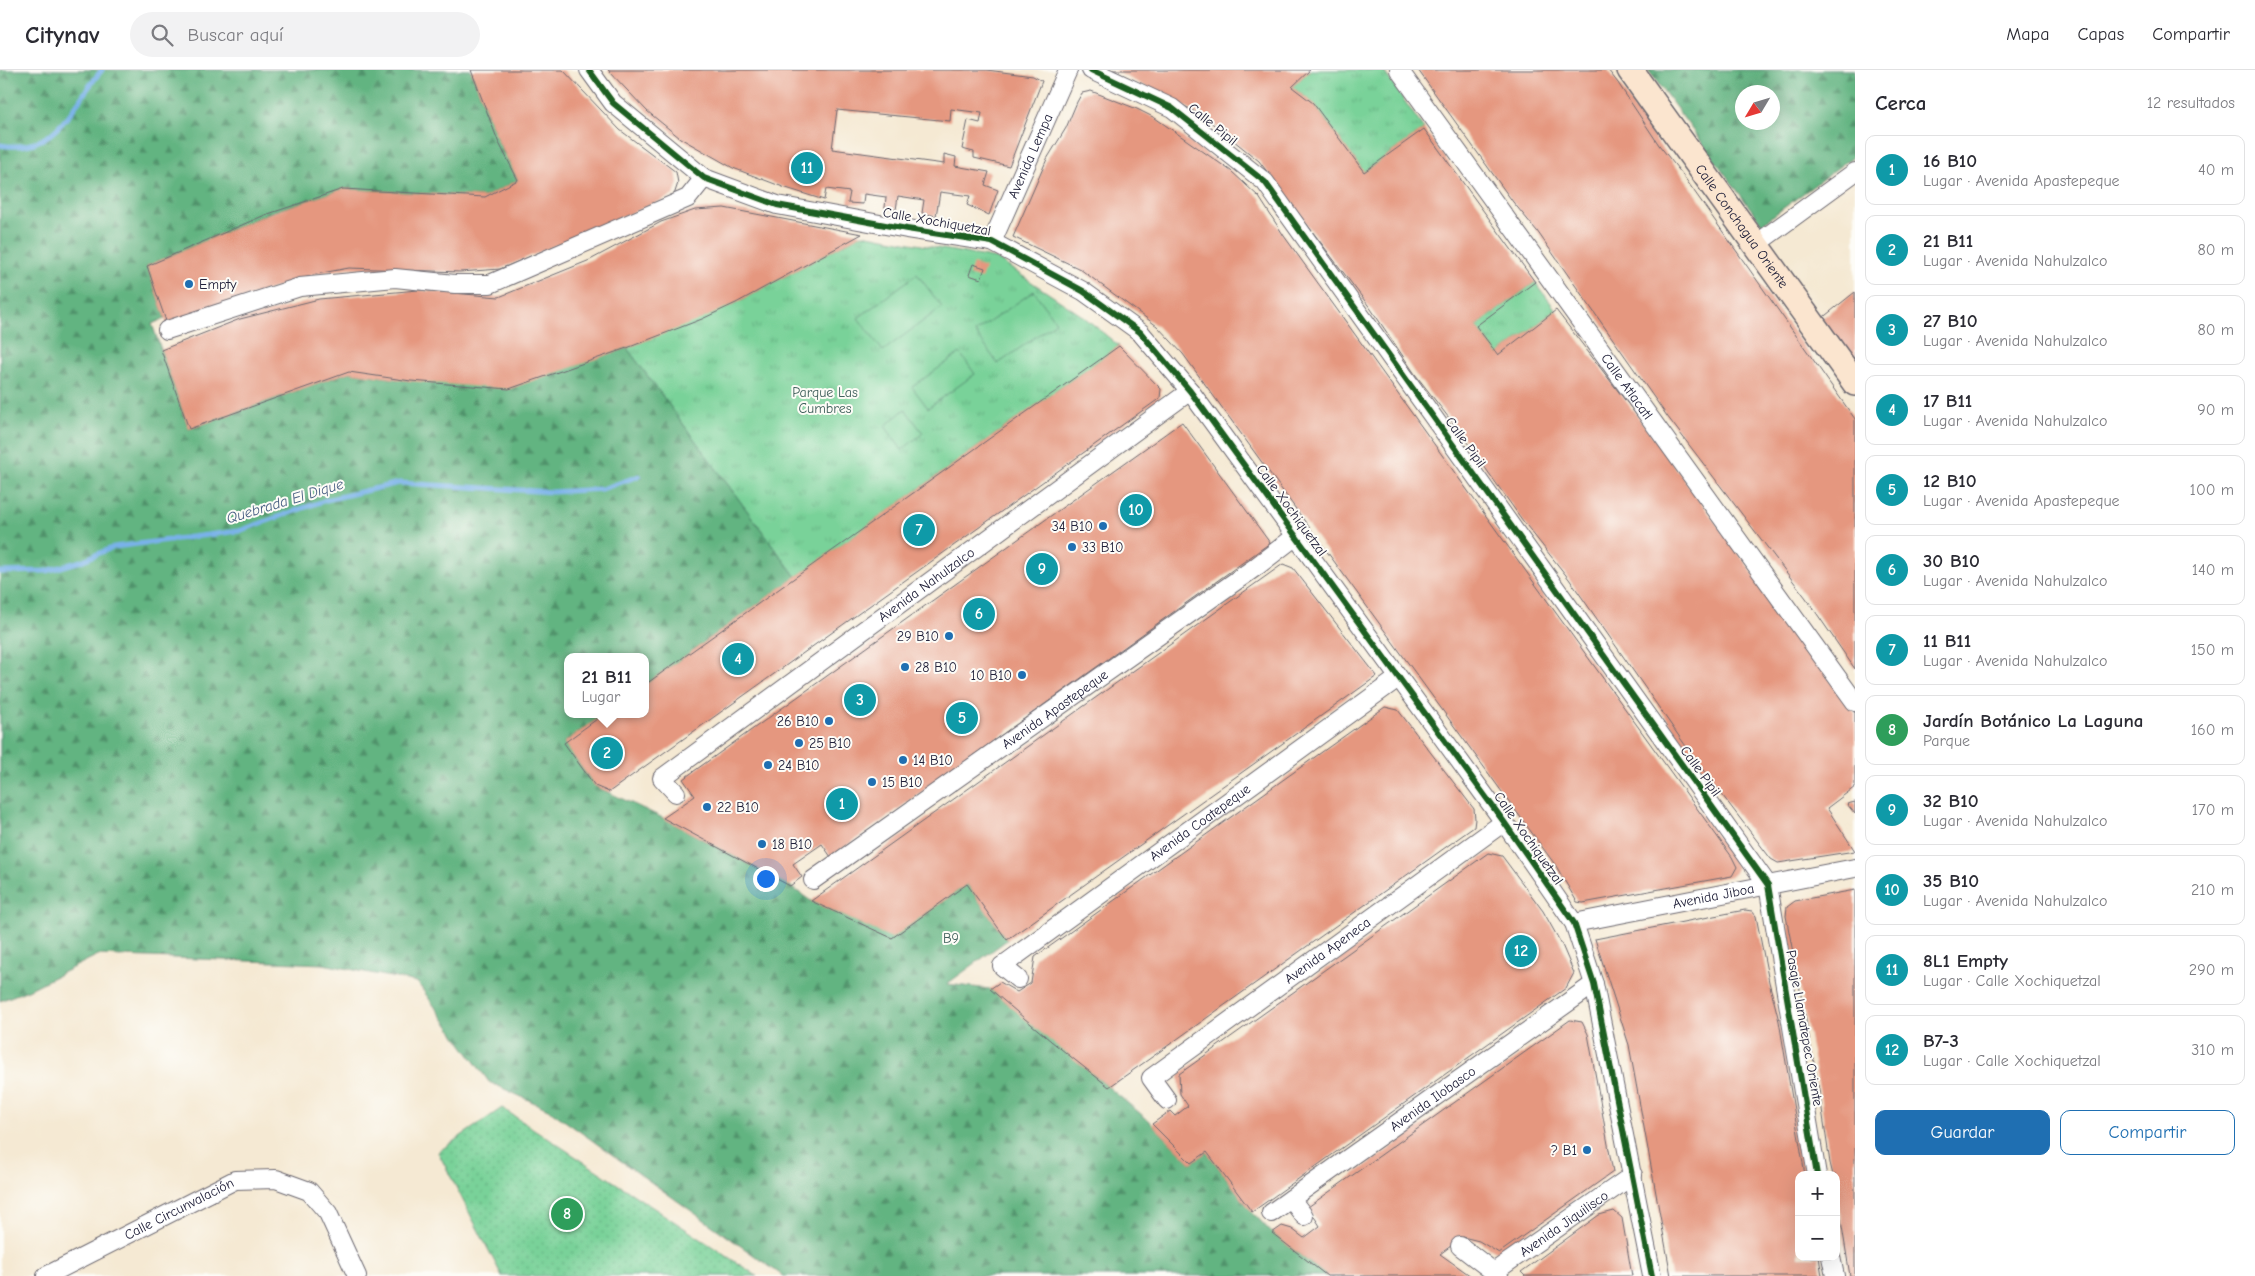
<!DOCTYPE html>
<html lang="es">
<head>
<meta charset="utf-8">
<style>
  body { margin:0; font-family:"Comic Neue",sans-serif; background:#f2f2f3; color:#2b2b33 }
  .controls { position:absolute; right:15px; bottom:15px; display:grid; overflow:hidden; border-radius:10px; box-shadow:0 5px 20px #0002 }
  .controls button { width:45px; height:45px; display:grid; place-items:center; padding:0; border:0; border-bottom:1px solid #e1e1e2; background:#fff; color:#2b2b33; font:25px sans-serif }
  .compass { position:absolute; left:1735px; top:15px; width:45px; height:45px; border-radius:50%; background:#fff; box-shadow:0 5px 20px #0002; rotate:232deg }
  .you { position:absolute; left:765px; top:808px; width:18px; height:18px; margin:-12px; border:4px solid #fff; border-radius:50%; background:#1a73e8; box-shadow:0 0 0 8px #1a73e833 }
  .badge { display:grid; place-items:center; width:32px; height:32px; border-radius:50%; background:#1f6fb2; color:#fff; font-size:16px; font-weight:700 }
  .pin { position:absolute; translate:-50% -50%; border:2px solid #fff; box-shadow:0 1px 5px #0006 }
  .popup { position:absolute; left:564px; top:583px; width:85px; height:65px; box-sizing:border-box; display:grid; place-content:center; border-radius:10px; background:#fff; filter:drop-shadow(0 1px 4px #0005); font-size:16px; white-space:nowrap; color:#7c7c81 }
  .popup b { font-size:19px; color:#2b2b33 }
  .popup::after { content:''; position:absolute; left:50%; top:100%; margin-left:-10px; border:10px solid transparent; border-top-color:#fff }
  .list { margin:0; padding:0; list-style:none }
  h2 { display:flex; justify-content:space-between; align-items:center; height:65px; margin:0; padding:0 20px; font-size:21px }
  h2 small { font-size:16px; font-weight:400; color:#7c7c81 }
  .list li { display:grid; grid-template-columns:32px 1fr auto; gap:15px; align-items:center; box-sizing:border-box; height:70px; margin:0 10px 10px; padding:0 10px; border:1px solid #e1e1e2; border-radius:10px }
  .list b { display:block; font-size:19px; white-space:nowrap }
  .list p { margin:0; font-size:16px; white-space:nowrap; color:#7c7c81 }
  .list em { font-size:16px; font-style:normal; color:#7c7c81 }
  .actions { display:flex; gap:10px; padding:15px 20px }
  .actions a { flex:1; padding:11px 0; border:1px solid #1f6fb2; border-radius:10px; text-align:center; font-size:18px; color:#1f6fb2 }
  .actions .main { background:#1f6fb2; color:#fff }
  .icon { flex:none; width:28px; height:28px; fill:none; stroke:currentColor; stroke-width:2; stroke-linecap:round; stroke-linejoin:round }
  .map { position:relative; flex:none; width:1855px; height:1206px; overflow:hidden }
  header { display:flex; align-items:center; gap:30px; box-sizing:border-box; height:70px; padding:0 25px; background:#fff; border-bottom:1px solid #e1e1e2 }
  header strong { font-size:24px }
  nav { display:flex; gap:28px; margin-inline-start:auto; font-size:18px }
  .search { width:350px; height:45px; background:#f2f2f3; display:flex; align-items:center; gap:12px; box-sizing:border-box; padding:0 18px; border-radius:28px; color:#7c7c81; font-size:19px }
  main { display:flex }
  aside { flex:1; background:#fff }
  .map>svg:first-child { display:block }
  .grass { fill:url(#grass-tufts); stroke:#4e7a6a }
  .forest { fill:url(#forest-firs); stroke:#426b5e; fill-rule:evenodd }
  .garden { fill:url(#garden-dots); stroke:#4e7a6a }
  .pitch { fill:#79d299; stroke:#4e7a6a }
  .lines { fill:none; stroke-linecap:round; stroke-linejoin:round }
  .stream { stroke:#79b2e9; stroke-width:5 }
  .building { fill:#e5977f }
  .minor-casing { stroke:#6c6870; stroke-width:20 }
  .secondary-casing { stroke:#6c6870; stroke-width:28 }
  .minor { stroke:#fff; stroke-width:18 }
  .secondary { stroke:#fbe5cf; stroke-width:25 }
  .cycleway-casing { stroke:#fdfcf7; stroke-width:9 }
  .cycleway { stroke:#1b5e20; stroke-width:6 }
  .poi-dot { fill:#1f6fb2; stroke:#fdfcf7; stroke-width:2 }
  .labels { text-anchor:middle; stroke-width:4; stroke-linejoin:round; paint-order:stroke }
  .street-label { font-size:14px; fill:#22223b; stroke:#fdfcf7 }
  .poi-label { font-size:14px; fill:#22223b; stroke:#fdfcf7; text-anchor:start }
  .park-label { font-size:14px; fill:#40605c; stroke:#fdfcf7 }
  .water-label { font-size:15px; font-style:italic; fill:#455c81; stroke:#fdfcf7 }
</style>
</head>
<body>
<header>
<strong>Citynav</strong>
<div class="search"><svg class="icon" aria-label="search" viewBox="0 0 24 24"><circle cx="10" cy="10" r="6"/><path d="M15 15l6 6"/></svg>Buscar aquí</div>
<nav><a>Mapa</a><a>Capas</a><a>Compartir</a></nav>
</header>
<main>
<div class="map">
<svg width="1855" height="1206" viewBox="0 0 1855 1206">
  <defs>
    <pattern id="grass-tufts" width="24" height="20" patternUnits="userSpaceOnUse" patternTransform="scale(1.25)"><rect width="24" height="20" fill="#79d299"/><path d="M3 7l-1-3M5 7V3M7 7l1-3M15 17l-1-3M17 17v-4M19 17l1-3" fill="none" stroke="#68b485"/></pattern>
    <pattern id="forest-firs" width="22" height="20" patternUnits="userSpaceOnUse" patternTransform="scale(1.25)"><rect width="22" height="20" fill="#62b481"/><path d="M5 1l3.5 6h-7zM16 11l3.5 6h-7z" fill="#50926b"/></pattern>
    <pattern id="garden-dots" width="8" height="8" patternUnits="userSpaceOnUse" patternTransform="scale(1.25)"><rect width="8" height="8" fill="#79d299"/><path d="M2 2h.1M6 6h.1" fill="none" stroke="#68b485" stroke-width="1.8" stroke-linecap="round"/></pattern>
  </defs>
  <rect width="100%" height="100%" fill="#fdfcf7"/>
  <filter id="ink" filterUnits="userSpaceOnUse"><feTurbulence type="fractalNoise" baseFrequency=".02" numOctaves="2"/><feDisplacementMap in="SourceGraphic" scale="10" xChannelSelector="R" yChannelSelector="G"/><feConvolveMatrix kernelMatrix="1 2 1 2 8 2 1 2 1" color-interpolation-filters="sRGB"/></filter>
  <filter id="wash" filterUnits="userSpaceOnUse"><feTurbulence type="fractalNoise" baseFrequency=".0096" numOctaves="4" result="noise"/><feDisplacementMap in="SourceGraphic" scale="20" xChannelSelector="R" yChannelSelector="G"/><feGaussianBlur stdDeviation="1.12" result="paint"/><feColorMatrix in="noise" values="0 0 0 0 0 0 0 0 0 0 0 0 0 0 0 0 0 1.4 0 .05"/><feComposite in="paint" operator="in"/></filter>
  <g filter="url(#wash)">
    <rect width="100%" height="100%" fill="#f5e9d3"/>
    <!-- grass -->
    <g class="grass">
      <path d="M 1310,0 L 1383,0 L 1424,59 L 1364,102 L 1313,33 L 1292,17 Z"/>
      <path d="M 862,164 L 997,189 L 1084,247 L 1119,276 L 796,507 L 627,278 L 736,233 Z"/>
      <path d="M 1535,212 L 1556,240 L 1498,285 L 1476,256 Z"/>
    </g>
    <!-- forest -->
    <g class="forest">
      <path d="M 0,0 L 471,0 L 498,71 L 518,110 L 485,127 L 343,119 L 271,142 L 147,196 L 165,248 L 152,254 L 189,359 L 349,302 L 411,311 L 589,290 L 627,278 L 796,507 L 646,614 L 646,587 L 568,587 L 568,644 L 604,644 L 564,673 L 595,716 L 663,748 L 790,816 L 811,831 L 892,867 L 967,814 L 1007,870 L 947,914 L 990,919 L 1147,1049 L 1191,1093 L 1207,1082 L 1252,1142 L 1272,1163 L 1327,1206 L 783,1206 L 548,1039 L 489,1012 L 417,912 L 323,894 L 98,885 L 28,920 L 0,931 Z"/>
      <path d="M 1648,0 L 1855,0 L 1855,85 L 1762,154 ZM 1742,22 L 1772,22 L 1772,52 L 1742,52 Z"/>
    </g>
    <!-- garden -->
    <path class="garden" d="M 502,1038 L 757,1206 L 502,1206 L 438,1082 Z"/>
    <!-- pitch -->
    <g class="pitch">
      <path d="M 917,204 L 942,237 L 883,281 L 858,248 Z"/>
      <path d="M 1034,221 L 1056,252 L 998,294 L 975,262 Z"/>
      <path d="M 960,283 L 975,304 L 928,338 L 912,317 Z"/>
      <path d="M 905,339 L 923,363 L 902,380 L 885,356 Z"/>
    </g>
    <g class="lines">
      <!-- stream -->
      <g class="stream">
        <path d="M 0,75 C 58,85 71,35 102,0"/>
        <path d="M 0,502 L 47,501 L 81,491 L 114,477 L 239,461 L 326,430 L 399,413 L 552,422 L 602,419 L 639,406"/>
      </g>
    </g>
    <g id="blocks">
      <!-- building -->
      <g class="building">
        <path d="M 471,0 L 563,0 L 620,60 L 676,102 L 678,113 L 674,125 L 500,199 L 460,202 L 349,198 L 316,204 L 167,254 L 147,196 L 265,145 L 343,119 L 485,127 L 518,110 L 498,71 Z"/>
        <path d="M 608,0 L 987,0 L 1033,6 L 1042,11 L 1009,96 L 974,88 L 974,82 L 962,79 L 968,50 L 980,53 L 982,43 L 951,39 L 950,51 L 837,40 L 832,79 L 944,94 L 944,84 L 956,87 L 955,96 L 989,102 L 985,115 L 998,120 L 989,145 L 967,135 L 970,126 L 940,122 L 936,146 L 922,143 L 924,130 L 898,126 L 896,140 L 885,138 L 886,127 L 864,124 L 863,134 L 848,133 L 850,122 L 826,119 L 824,130 L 783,117 L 733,98 L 680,68 L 647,41 Z"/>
        <path d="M 1113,0 L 1310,0 L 1292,17 L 1313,33 L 1364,102 L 1424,59 L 1535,212 L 1476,256 L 1498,285 L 1556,240 L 1648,360 L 1855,643 L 1855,717 L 1827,738 L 1855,781 L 1778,793 L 1771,789 L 1697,692 L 1569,509 L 1523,451 L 1459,361 L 1415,304 L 1371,239 L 1259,91 L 1213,54 L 1192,40 Z"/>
        <path d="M 1418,0 L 1608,0 L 1618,13 L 1659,75 L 1682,104 L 1855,349 L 1855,599 L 1806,528 L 1667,346 L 1537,161 L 1513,132 Z"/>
        <path d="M 1091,21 L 1137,39 L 1155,48 L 1231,101 L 1259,127 L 1284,166 L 1732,787 L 1737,797 L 1732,806 L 1583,833 L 1577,832 L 1556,796 L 1183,284 L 1157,256 L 1080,199 L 1013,167 L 1047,89 L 1066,58 L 1077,32 L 1082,23 Z"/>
        <path d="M 724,138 L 862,164 L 736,233 L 702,249 L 627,278 L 509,319 L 411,311 L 349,302 L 189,359 L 161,280 L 240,249 L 319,229 L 418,220 L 499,227 L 590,190 L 661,152 L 695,140 Z"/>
        <path d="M 973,194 L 985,198 L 981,209 L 969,205 Z"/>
        <path d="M 1855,222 L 1855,294 L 1821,249 Z"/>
        <path d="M 1119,276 L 1161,319 L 1160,328 L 609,722 L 595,716 L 564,673 L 604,644 L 646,644 L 646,614 Z"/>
        <path d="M 1182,352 L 1270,473 L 831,787 L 822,774 L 793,794 L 802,807 L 790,816 L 663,748 L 695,726 L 683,709 Z"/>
        <path d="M 1283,494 L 1293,498 L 1377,606 L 1007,870 L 967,814 L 892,868 L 811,831 Z"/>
        <path d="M 1385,637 L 1398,640 L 1474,739 L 1475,749 L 1474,757 L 1145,992 L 1109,1017 L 1051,971 L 990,919 L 1000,912 L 1017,922 L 1031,913 L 1035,887 Z"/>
        <path d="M 1855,732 L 1855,744 L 1847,734 Z"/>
        <path d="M 1488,783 L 1502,786 L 1543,841 L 1562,875 L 1574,903 L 1566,918 L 1252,1142 L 1207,1082 L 1191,1093 L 1152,1054 L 1170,1041 L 1175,1046 L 1188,1036 L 1180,1024 L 1179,1004 Z"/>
        <path d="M 1855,820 L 1855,1206 L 1850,1206 L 1836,1119 L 1836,1105 L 1833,1105 L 1830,1093 L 1819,1019 L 1786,846 L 1787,837 L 1795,831 Z"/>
        <path d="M 1745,840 L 1752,841 L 1756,846 L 1769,912 L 1779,951 L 1805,1105 L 1799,1105 L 1799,1187 L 1819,1187 L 1822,1206 L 1671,1206 L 1629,975 L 1595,869 Z"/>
        <path d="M 1570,950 L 1582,952 L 1588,964 L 1613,1102 L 1499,1183 L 1479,1171 L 1463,1167 L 1440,1184 L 1471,1206 L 1327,1206 L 1272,1163 L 1282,1156 L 1292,1159 L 1304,1168 L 1320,1156 L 1308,1137 Z"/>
        <path d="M 1614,1141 L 1622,1148 L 1632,1206 L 1525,1206 L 1521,1202 L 1599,1145 Z"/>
      </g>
    </g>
  </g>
  <g filter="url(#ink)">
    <use href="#blocks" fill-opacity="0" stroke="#6c6870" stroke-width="1"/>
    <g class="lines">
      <defs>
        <g id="minor">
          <path d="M 589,0 L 613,33 L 704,108 L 777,135 L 907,159 L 992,172 L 1083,221 L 1140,262 L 1190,321 L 1504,752 L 1574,853 L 1594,914 L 1652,1206"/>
          <path d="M 1091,0 L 1172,38 L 1265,112 L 1768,815 L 1817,1105"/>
          <path id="s1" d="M 1399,0 L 1855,632"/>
          <path id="s2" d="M 992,172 L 1068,0"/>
          <path d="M 1755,175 L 1855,102"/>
          <path d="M 167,260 L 300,217 L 395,208 L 455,214 L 490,214 L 688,128 L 704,108"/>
          <path id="s3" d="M 676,723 L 662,708 L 1190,321"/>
          <path id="s4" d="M 813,810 L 1257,496 L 1296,466"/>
          <path id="s5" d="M 1574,853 L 1855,798"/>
          <path id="s6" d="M 1018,909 L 1002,896 L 1398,608"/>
          <path id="s7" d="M 1167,1030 L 1151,1008 L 1504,752"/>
          <path d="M 1291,1129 L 1304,1146"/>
          <path id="s8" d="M 1271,1143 L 1594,914"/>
          <path d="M 1460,1176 L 1499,1206"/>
          <path d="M 1831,1187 L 1835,1206"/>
          <path id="s9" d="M 1494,1202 L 1633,1105"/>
          <path id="s10" d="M 46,1206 L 235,1110 L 276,1109 L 309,1121 L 328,1143 L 357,1206"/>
        </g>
        <g id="secondary">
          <path id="s11" d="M 1630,0 L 1855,313"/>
        </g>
      </defs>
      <!-- minor casing -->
      <use href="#minor" class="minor-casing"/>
      <!-- secondary casing -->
      <use href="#secondary" class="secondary-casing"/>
      <!-- minor -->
      <use href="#minor" class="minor"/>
      <!-- secondary -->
      <use href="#secondary" class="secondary"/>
      <defs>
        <g id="cycleway">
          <path d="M 589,0 L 613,33 L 704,108 L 777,135 L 907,159 L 992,172 L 1083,221 L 1140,262 L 1190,321 L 1504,752 L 1574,853 L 1594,914 L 1652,1206"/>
          <path d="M 1091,0 L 1172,38 L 1265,112 L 1768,815 L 1817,1105"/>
        </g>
      </defs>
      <!-- cycleway casing -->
      <use href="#cycleway" class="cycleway-casing"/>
      <!-- cycleway -->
      <use href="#cycleway" class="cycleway"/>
    </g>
  </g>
  <!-- markers -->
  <g class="poi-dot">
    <circle cx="189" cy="214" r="5"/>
    <circle cx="1103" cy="456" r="5"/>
    <circle cx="1072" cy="477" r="5"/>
    <circle cx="949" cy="566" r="5"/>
    <circle cx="905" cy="597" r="5"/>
    <circle cx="1022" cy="605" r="5"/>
    <circle cx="829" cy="651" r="5"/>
    <circle cx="799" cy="673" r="5"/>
    <circle cx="903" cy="690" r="5"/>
    <circle cx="768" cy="695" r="5"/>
    <circle cx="872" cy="712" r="5"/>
    <circle cx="707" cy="737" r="5"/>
    <circle cx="762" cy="774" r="5"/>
    <circle cx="1587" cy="1080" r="5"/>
  </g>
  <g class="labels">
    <!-- street labels -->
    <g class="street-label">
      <text transform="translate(1213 54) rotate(39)" y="5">Calle Pipil</text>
      <text dy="5" stroke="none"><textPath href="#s2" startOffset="94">Avenida Lempa</textPath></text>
      <text transform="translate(937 151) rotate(10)" y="5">Calle Xochiquetzal</text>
      <text dy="5" stroke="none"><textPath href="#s11" startOffset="192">Calle Conchagua Oriente</textPath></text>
      <text dy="5" stroke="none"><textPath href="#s1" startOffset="390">Calle Atlacatl</textPath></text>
      <text transform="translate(1466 372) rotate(54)" y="5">Calle Pipil</text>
      <text transform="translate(1292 440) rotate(54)" y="5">Calle Xochiquetzal</text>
      <text dy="5" stroke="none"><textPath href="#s3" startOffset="348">Avenida Nahulzalco</textPath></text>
      <text dy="5" stroke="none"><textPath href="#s4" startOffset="296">Avenida Apastepeque</textPath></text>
      <text transform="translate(1701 701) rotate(54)" y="5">Calle Pipil</text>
      <text dy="5" stroke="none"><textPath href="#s6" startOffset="265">Avenida Coatepeque</textPath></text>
      <text transform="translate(1529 768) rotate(55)" y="5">Calle Xochiquetzal</text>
      <text dy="5" stroke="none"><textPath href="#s5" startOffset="142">Avenida Jiboa</textPath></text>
      <text dy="5" stroke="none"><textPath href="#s7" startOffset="245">Avenida Apeneca</textPath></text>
      <text transform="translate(1805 958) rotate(80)" y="5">Pasaje Llamatepec Oriente</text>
      <text dy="5" stroke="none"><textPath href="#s8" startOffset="198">Avenida Ilobasco</textPath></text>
      <text dy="5" stroke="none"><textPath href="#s10" startOffset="149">Calle Circunvalación</textPath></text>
      <text dy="5" stroke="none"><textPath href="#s9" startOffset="85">Avenida Jiquilisco</textPath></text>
    </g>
    <!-- poi labels -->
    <g class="poi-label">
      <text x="199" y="219">Empty</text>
      <text x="1093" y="461" text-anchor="end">34 B10</text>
      <text x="1082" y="482">33 B10</text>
      <text x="939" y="571" text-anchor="end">29 B10</text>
      <text x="915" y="602">28 B10</text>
      <text x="1012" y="610" text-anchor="end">10 B10</text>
      <text x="819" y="656" text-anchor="end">26 B10</text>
      <text x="809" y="678">25 B10</text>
      <text x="913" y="695">14 B10</text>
      <text x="778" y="700">24 B10</text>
      <text x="882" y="717">15 B10</text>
      <text x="717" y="742">22 B10</text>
      <text x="772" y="779">18 B10</text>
      <text x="1577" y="1085" text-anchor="end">? B1</text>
    </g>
    <!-- park labels -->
    <g class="park-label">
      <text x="825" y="327">Parque Las<tspan x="825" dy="16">Cumbres</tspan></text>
      <text x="951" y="873">B9</text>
    </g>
    <!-- water labels -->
    <g class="water-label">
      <text transform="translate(285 431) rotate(-17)" y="5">Quebrada El Dique</text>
    </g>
  </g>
</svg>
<div class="controls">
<button>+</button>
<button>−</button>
</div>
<svg class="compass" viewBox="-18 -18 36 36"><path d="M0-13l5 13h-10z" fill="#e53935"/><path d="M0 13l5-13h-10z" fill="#7c7c81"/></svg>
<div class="you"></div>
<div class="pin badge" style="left:842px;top:734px;background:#0f9aa8">1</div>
<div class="pin badge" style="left:607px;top:683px;background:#0f9aa8">2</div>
<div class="popup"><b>21 B11</b>Lugar</div>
<div class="pin badge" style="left:860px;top:630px;background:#0f9aa8">3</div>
<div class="pin badge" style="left:738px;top:589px;background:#0f9aa8">4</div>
<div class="pin badge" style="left:962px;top:648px;background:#0f9aa8">5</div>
<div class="pin badge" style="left:979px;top:544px;background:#0f9aa8">6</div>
<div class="pin badge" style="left:919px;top:460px;background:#0f9aa8">7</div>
<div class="pin badge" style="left:567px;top:1144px;background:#2e9e5b">8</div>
<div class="pin badge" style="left:1042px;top:499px;background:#0f9aa8">9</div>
<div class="pin badge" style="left:1136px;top:440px;background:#0f9aa8">10</div>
<div class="pin badge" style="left:807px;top:98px;background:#0f9aa8">11</div>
<div class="pin badge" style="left:1521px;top:881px;background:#0f9aa8">12</div>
</div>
<aside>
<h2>Cerca<small>12 resultados</small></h2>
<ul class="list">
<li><span class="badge" style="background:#0f9aa8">1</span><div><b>16 B10</b><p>Lugar · Avenida Apastepeque</p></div><em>40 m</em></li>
<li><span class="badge" style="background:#0f9aa8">2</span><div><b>21 B11</b><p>Lugar · Avenida Nahulzalco</p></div><em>80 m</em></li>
<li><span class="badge" style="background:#0f9aa8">3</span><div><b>27 B10</b><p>Lugar · Avenida Nahulzalco</p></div><em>80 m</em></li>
<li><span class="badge" style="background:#0f9aa8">4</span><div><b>17 B11</b><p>Lugar · Avenida Nahulzalco</p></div><em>90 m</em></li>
<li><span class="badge" style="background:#0f9aa8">5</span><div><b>12 B10</b><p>Lugar · Avenida Apastepeque</p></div><em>100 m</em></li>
<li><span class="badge" style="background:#0f9aa8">6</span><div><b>30 B10</b><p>Lugar · Avenida Nahulzalco</p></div><em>140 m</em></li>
<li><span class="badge" style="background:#0f9aa8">7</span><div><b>11 B11</b><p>Lugar · Avenida Nahulzalco</p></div><em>150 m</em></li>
<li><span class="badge" style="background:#2e9e5b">8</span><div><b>Jardín Botánico La Laguna</b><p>Parque</p></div><em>160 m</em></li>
<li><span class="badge" style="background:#0f9aa8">9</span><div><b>32 B10</b><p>Lugar · Avenida Nahulzalco</p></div><em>170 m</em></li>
<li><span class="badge" style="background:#0f9aa8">10</span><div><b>35 B10</b><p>Lugar · Avenida Nahulzalco</p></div><em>210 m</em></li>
<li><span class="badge" style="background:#0f9aa8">11</span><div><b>8L1 Empty</b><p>Lugar · Calle Xochiquetzal</p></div><em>290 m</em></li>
<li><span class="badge" style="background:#0f9aa8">12</span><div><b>B7-3</b><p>Lugar · Calle Xochiquetzal</p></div><em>310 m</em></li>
</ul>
<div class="actions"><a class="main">Guardar</a><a>Compartir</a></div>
</aside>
</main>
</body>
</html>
